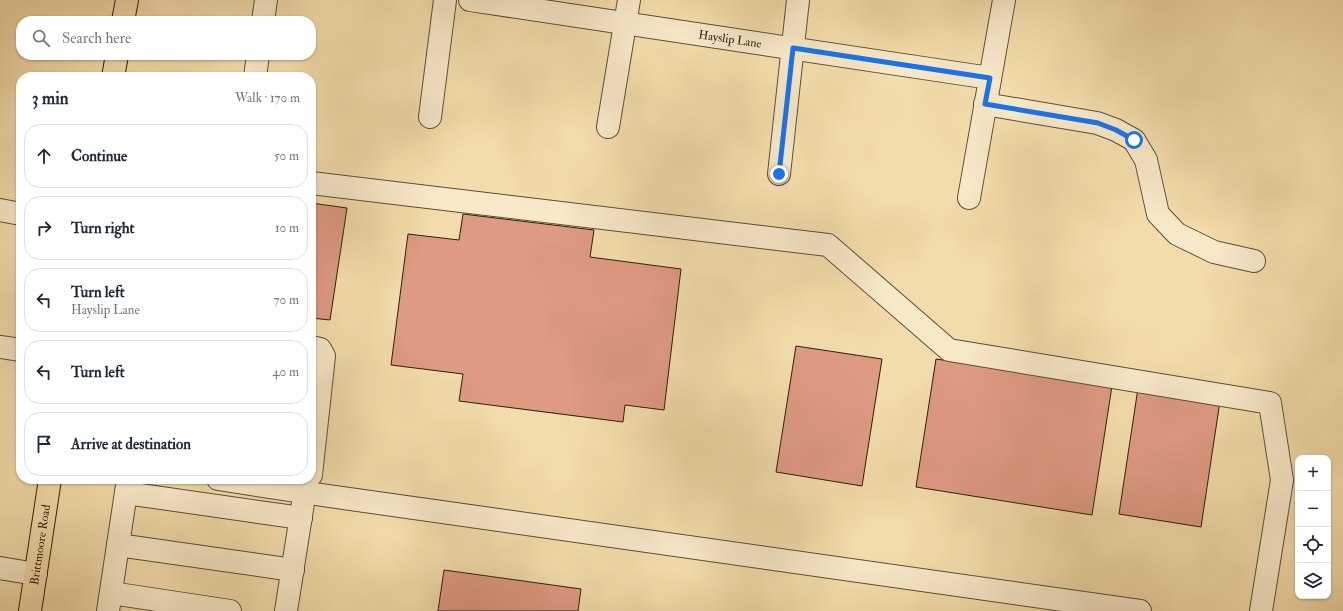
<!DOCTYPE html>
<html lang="en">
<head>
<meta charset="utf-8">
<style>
  body { margin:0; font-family:"IM FELL Double Pica",serif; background:#f6f6f7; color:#1f2937 }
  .controls { position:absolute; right:12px; bottom:12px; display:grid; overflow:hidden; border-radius:8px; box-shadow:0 1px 3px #0004 }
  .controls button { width:36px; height:36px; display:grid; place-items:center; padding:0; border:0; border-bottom:1px solid #e0e1e3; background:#fff; color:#1f2937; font:20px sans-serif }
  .stop { position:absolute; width:12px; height:12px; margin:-9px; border:3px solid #1a73e8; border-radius:50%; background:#fff }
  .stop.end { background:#1a73e8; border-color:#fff; box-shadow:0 1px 4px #0008 }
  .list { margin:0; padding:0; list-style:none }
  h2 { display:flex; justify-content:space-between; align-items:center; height:52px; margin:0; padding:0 16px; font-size:17px }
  h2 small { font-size:13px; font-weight:400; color:#747a83 }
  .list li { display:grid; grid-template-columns:26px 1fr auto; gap:12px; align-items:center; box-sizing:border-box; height:64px; margin:0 8px 8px; padding:0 8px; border:1px solid #e0e1e3; border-radius:16px }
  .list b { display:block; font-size:15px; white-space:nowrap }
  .list p { margin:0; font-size:13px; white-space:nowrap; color:#747a83 }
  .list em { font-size:13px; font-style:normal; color:#747a83 }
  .icon { flex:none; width:22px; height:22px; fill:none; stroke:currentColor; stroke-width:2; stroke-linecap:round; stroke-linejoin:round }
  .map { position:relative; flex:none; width:1343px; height:611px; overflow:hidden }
  .search { position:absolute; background:#fff; box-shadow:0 1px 3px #0004; left:16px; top:16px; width:300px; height:44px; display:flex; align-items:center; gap:10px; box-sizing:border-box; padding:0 14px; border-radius:16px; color:#747a83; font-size:15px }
  .panel { position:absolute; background:#fff; box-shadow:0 1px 3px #0004; left:16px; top:72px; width:300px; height:412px; border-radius:16px }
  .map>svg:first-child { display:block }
  .building { fill:#df9a82; stroke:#281e12 }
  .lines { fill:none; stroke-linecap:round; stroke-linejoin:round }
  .minor-casing { stroke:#5b4e38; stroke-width:24 }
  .major-casing { stroke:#281e12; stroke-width:24 }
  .minor { stroke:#f7e8c8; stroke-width:22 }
  .major { stroke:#f3dcab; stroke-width:22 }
  .route { stroke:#1a73e8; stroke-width:5 }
  .labels { text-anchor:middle; stroke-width:3; stroke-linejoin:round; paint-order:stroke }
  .street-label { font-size:12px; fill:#281e12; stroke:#f7e8c8 }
</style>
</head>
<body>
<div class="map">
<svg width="1343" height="611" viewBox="0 0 1343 611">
  <rect width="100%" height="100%" fill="#f3dcab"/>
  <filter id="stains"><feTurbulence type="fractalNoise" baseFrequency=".005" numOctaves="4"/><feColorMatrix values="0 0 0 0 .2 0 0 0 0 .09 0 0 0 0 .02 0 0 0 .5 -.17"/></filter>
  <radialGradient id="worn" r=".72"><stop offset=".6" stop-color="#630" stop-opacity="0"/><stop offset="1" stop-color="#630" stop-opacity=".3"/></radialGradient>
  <!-- building -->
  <g class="building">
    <path d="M 311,203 L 347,208 L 330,320 L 311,318 Z"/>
    <path d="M 463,214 L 594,230 L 590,257 L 681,269 L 664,410 L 625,405 L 623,422 L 459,401 L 463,374 L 391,365 L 408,234 L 459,240 Z"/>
    <path d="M 796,346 L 882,359 L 862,486 L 776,472 Z"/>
    <path d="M 936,359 L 1112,386 L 1092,515 L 916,487 Z"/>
    <path d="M 1138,388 L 1220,401 L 1201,527 L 1119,514 Z"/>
    <path d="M 444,570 L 581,589 L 578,611 L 438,611 Z"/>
  </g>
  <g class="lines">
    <defs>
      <g id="minor">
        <path id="s1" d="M 470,0 L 990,78"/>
        <path d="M 263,21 L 266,0"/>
        <path d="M 255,77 L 258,55"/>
        <path d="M 985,104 L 1097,123 L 1116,130 L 1134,140 L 1146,160 L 1158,214 L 1177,234 L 1214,252 L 1254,261"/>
        <path d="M 430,117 L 445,0"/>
        <path d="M 608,127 L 629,0"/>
        <path d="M 779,174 L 798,0"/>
        <path d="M 311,183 L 828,245 L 949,350 L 1270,403 L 1282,480 L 1261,611"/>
        <path d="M 969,198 L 1004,0"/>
        <path d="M 0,210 L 21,214"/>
        <path d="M 0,347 L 21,350"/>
        <path d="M 311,347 L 320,349 L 324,356 L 311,475"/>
        <path d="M 218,479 L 322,495 L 1140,611"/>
        <path d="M 126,493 L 301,518"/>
        <path d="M 118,545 L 293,570"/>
        <path d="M 0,568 L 36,574"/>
        <path d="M 111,593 L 230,611"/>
        <path d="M 108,611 L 128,479"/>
        <path d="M 286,611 L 303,503"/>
      </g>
      <g id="major">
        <path d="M 123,21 L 127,0"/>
        <path d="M 113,77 L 117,55"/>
        <path id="s2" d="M 30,611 L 50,479"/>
      </g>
    </defs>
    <!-- minor casing -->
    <use href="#minor" class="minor-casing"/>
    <!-- major casing -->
    <use href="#major" class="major-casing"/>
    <!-- minor -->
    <use href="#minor" class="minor"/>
    <!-- major -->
    <use href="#major" class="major"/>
  </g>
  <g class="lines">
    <!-- route -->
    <path class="route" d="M 779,174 L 793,48 L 990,78 L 985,104 L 1098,123 L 1116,130 L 1134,140"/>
  </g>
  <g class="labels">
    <!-- street labels -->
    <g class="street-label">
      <text dy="4" stroke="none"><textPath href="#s1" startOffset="263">Hayslip Lane</textPath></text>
      <text dy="4" stroke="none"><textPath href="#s2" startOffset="67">Brittmoore Road</textPath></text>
    </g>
  </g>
  <rect width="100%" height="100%" filter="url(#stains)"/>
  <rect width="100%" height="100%" fill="url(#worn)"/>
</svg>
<div class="controls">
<button>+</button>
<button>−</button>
<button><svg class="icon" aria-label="locate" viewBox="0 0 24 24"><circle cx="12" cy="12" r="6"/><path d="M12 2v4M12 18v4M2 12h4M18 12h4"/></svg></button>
<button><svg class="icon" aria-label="layers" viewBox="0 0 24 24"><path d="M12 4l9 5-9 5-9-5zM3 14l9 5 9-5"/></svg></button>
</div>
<div class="stop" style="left:1134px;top:140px"></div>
<div class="stop end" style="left:779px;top:174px"></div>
<div class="search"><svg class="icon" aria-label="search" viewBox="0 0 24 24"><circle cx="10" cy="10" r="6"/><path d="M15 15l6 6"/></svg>Search here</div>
<section class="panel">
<h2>3 min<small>Walk · 170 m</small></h2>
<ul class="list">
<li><svg class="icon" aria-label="ahead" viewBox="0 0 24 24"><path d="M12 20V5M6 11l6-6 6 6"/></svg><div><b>Continue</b></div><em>50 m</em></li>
<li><svg class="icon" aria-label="right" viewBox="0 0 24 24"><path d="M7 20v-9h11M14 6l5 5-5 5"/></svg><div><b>Turn right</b></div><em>10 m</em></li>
<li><svg class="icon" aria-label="left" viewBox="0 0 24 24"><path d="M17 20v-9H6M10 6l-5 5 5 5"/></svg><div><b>Turn left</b><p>Hayslip Lane</p></div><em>70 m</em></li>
<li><svg class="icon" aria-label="left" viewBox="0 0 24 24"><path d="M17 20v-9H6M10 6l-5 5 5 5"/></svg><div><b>Turn left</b></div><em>40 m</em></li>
<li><svg class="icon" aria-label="arrive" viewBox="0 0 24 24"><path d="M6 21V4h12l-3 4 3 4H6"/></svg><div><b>Arrive at destination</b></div></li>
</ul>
</section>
</div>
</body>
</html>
